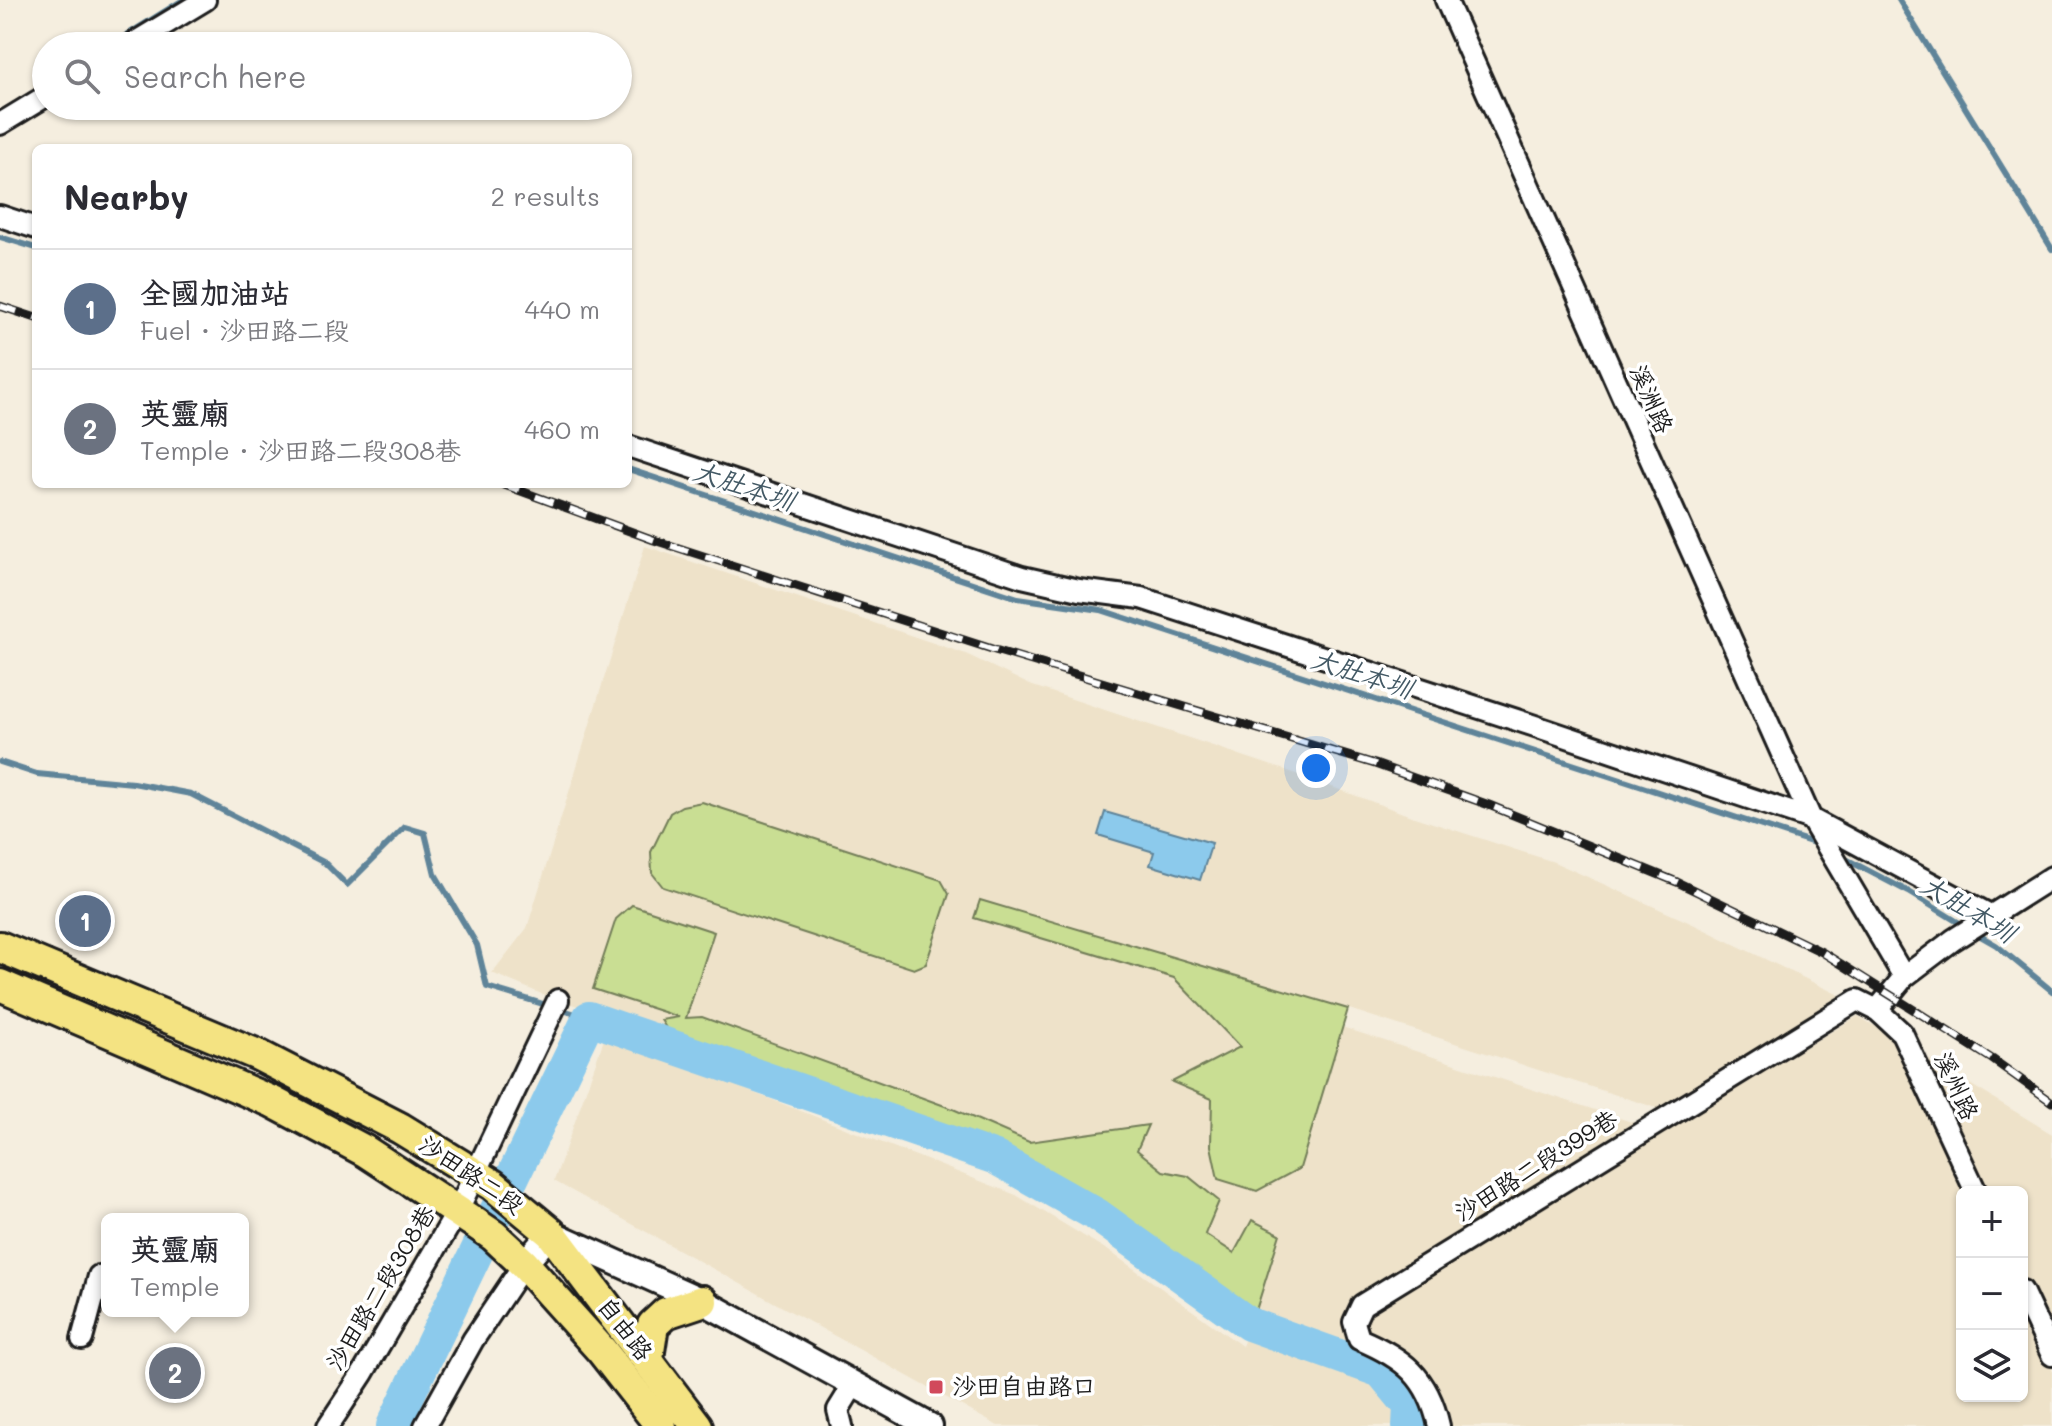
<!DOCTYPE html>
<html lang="en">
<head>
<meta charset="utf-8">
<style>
  body { margin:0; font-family:Mali,"LXGW WenKai TC",sans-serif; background:#f7f7f7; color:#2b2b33 }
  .controls { position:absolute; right:24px; bottom:24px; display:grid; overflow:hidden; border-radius:12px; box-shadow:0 2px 6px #0004 }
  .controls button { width:72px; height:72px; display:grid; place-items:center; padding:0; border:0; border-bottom:2px solid #e1e1e2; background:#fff; color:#2b2b33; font:40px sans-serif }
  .you { position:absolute; left:1316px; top:768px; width:28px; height:28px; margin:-20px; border:6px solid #fff; border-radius:50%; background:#1a73e8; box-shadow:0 0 0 12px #1a73e833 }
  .badge { display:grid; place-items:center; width:52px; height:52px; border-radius:50%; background:#1a73e8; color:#fff; font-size:26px; font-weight:700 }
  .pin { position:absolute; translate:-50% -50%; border:4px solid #fff; box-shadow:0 2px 8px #0006 }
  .popup { position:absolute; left:101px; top:1213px; width:148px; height:104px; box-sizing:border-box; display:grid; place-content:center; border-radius:12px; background:#fff; filter:drop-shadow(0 2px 6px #0005); font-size:26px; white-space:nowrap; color:#7c7c81 }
  .popup b { font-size:30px; color:#2b2b33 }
  .popup::after { content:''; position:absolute; left:50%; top:100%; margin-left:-16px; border:16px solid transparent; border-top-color:#fff }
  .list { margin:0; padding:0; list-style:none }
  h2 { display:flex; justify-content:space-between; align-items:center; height:104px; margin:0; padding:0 32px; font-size:34px }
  h2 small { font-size:26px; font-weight:400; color:#7c7c81 }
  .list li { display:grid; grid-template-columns:52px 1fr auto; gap:24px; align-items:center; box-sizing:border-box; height:120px; padding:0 32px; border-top:2px solid #e1e1e2 }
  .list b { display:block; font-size:30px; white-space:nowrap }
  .list p { margin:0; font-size:26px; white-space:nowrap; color:#7c7c81 }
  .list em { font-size:26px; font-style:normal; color:#7c7c81 }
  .icon { flex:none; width:44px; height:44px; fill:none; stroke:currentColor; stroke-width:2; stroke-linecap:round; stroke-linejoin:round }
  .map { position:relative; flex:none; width:2052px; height:1426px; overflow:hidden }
  .search { position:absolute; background:#fff; box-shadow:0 2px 6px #0004; left:32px; top:32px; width:600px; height:88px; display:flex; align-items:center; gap:20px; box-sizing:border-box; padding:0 28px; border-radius:44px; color:#7c7c81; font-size:30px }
  .panel { position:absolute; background:#fff; box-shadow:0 2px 6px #0004; left:32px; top:144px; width:600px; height:344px; border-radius:12px }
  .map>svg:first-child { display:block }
  .built { fill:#eee2c9; fill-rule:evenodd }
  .green { fill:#c9de93; stroke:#727d58; stroke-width:2 }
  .water { fill:#8ccaec; stroke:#5f8499; stroke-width:2 }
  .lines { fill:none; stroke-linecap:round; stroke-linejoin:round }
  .stream { stroke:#5f8499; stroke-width:6 }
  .river { stroke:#8ccaec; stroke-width:34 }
  .minor-casing { stroke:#1c1c1c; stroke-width:26 }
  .tertiary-casing { stroke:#1c1c1c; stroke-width:30 }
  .primary-casing { stroke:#1c1c1c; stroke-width:36 }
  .minor { stroke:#fff; stroke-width:20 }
  .tertiary { stroke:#fff; stroke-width:24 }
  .primary { stroke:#f4e382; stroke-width:30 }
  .rail-casing { stroke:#1c1c1c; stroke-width:9 }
  .rail { stroke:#fff; stroke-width:6; stroke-dasharray:18; stroke-linecap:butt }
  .poi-dot { fill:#d1495b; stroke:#fff; stroke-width:3 }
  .labels { text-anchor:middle; stroke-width:7; stroke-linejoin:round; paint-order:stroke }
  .street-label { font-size:24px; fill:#1c1c1c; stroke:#fff }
  .poi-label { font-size:24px; fill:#1c1c1c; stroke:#fff; text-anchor:start }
  .water-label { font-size:26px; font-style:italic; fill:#435965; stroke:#fff }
</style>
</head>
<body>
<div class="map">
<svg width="2052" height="1426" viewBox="0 0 2052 1426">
  <rect width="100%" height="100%" fill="#f5eedf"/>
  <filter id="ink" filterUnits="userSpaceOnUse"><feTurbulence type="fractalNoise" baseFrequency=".0125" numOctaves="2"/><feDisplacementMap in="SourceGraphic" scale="16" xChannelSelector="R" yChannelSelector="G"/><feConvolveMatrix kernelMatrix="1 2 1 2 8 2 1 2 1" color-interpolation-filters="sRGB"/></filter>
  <g filter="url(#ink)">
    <!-- built -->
    <path class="built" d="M 645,546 L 966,654 L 1030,685 L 1297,774 L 1411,816 L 1554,862 L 1695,925 L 1841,996 L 1660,1109 L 1349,1009 L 1342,1027 L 1662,1132 L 1858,1016 L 2052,1134 L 2052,1426 L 998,1426 L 554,1181 L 604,1039 L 642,1049 L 1016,1195 L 1112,1253 L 1242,1346 L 1257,1308 L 1009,1148 L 544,995 L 492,973 L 527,928 ZM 1962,1192 L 2022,1192 L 2022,1396 L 1962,1396 Z"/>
    <!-- green -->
    <g class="green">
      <path d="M 702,802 L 941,880 L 949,894 L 926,964 L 914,969 L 663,887 L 652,873 L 651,852 L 670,813 L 682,806 Z"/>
      <path d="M 980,900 L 1348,1009 L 1300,1168 L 1257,1191 L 1218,1179 L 1211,1146 L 1212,1099 L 1172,1082 L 1240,1047 L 1174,978 L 974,918 Z"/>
      <path d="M 632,905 L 714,932 L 686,1018 L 702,1017 L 953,1109 L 1029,1142 L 1148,1125 L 1137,1150 L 1163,1171 L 1188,1176 L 1219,1201 L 1205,1234 L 1234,1253 L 1252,1220 L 1280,1234 L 1252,1323 L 1127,1229 L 1034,1175 L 683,1055 L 661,1020 L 679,1017 L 593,989 L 616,919 Z"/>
    </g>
    <!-- water -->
    <path class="water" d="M 1105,812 L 1212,843 L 1200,880 L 1150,865 L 1154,852 L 1098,835 Z"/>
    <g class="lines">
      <!-- stream -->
      <g class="stream">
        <path d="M 1899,0 L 2052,249"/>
        <path d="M 109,46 L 183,0"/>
        <path d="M 0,237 L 36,248"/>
        <path d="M 628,469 L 1018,598 L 1101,610 L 1820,845"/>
        <path d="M 0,762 L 37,774 L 133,783 L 191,794 L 325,863 L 347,885 L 405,827 L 425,833 L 435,874 L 477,945 L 487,987 L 589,1018"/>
        <path d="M 1840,856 L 1909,892 L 1966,927"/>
        <path d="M 1975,933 L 1996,945 L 2052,991"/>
      </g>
      <!-- river -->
      <path class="river" d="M 393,1426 L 589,1018 L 996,1158 L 1097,1215 L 1249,1324 L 1381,1371 L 1410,1406 L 1409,1426"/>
      <defs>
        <g id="minor">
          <path d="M 1446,0 L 1811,819 L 1904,977"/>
          <path d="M 129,46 L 205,0"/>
          <path d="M 0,124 L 46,96"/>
          <path d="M 0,216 L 36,228"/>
          <path d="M 628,446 L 1022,577 L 1079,590 L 1141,598 L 1532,725 L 1811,819 L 1990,915"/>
          <path d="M 1877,1010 L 1904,977 L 1953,940 L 2052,877"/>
          <path d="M 2022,1291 L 2052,1355"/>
          <path d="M 82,1339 L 99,1276"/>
          <path d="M 328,1426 L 363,1373 L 457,1212 L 558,1000"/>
          <path d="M 425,1426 L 473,1340 L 524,1264"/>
          <path d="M 842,1426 L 838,1410 L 854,1384"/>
          <path d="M 1439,1426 C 1428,1377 1404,1358 1359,1339 L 1354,1322 L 1362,1305 L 1857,1000 L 1877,1010 L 1902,1033 L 1976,1192"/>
        </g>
        <path id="tertiary" d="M 524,1264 L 551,1233 L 702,1301 L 930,1426"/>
        <g id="primary">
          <path d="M 0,947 L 258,1055 L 400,1128 L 493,1185 L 551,1233 L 697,1426"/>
          <path d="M 0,985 L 273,1102 L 365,1151 L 475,1223 L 494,1236 L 524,1264 L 602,1351 L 661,1426"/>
          <path d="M 648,1358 L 653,1325 L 666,1313 L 702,1301"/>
        </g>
      </defs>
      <!-- minor casing -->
      <use href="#minor" class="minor-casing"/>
      <!-- tertiary casing -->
      <use href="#tertiary" class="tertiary-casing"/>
      <!-- primary casing -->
      <use href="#primary" class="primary-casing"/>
      <!-- minor -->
      <use href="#minor" class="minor"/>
      <!-- tertiary -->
      <use href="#tertiary" class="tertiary"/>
      <!-- primary -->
      <use href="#primary" class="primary"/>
      <defs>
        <g id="rail">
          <path d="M 0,306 L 36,318"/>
          <path d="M 502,484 L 654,540 L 995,650 L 1375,764 L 1489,805 L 1677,882 L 1822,952 L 1992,1059 L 2052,1102"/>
        </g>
      </defs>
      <!-- rail casing -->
      <use href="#rail" class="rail-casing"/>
      <!-- rail -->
      <use href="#rail" class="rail"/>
    </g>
  </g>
  <!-- markers -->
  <rect class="poi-dot" x="928" y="1379" width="16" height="16" rx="4"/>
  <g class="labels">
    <!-- street labels -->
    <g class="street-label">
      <text transform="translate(1651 399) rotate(66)" y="8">溪洲路</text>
      <text transform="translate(1956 1086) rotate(65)" y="8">溪州路</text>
      <text transform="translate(1536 1166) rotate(-32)" y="8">沙田路二段399巷</text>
      <text transform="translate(471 1175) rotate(34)" y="8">沙田路二段</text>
      <text transform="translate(381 1288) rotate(-59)" y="8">沙田路二段308巷</text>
      <text transform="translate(625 1329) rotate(52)" y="8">自由路</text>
    </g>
    <!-- poi labels -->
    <g class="poi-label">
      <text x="952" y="1395">沙田自由路口</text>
    </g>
    <!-- water labels -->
    <g class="water-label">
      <text transform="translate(744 486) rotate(18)" y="9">大肚本圳</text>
      <text transform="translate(1362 674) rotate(18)" y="9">大肚本圳</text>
      <text transform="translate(1968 909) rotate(31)" y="9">大肚本圳</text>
    </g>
  </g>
</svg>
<div class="controls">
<button>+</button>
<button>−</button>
<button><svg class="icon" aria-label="layers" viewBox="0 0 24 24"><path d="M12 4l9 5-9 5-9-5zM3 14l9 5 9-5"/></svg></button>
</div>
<div class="you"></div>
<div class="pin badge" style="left:85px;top:921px;background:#5c6f8a">1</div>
<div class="pin badge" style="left:175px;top:1373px;background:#6b7280">2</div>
<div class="popup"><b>英靈廟</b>Temple</div>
<div class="search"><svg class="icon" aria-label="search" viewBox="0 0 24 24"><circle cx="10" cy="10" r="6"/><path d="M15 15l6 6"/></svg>Search here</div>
<section class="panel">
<h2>Nearby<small>2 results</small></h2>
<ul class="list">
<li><span class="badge" style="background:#5c6f8a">1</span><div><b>全國加油站</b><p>Fuel · 沙田路二段</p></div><em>440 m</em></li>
<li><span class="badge" style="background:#6b7280">2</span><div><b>英靈廟</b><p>Temple · 沙田路二段308巷</p></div><em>460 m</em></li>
</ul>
</section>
</div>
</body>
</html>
